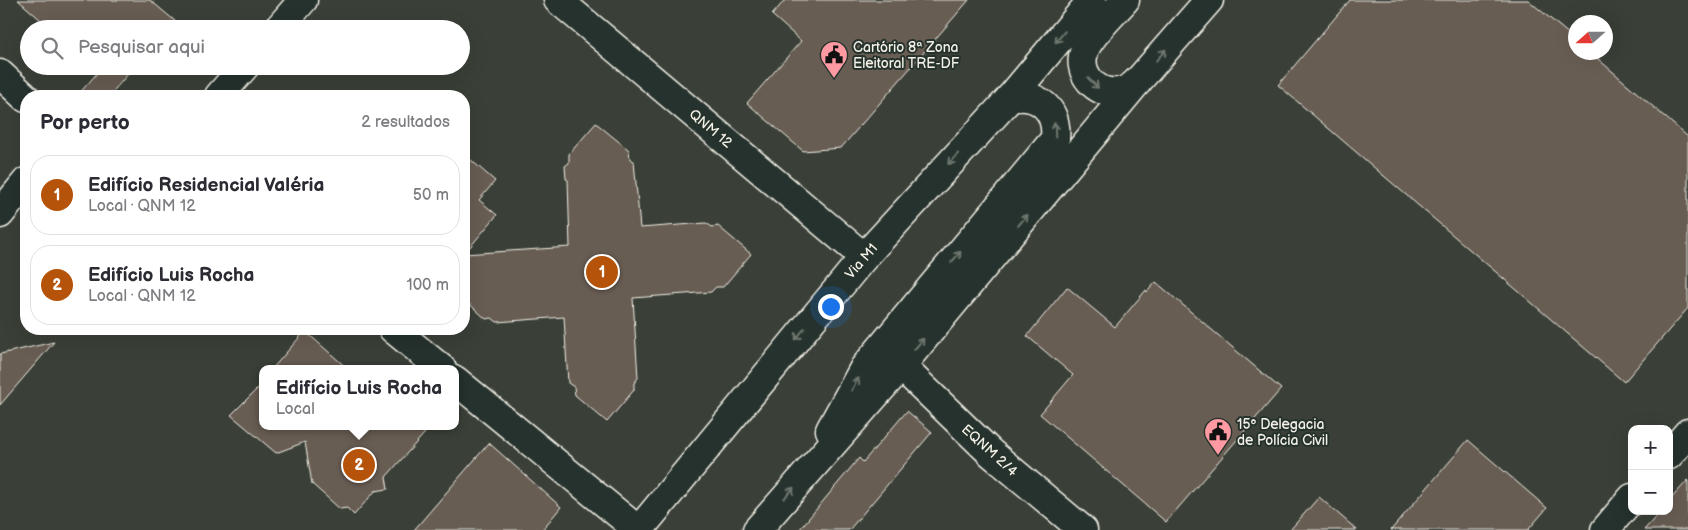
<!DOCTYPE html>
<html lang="pt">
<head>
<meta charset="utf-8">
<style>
  body { margin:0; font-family:"Balsamiq Sans",sans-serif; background:#f7f7f7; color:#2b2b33 }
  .controls { position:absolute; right:15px; bottom:15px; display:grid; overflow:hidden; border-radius:10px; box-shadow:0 5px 20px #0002 }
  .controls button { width:45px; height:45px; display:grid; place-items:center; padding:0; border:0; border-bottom:1px solid #e1e1e2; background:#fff; color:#2b2b33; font:25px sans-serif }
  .compass { position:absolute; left:1568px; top:15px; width:45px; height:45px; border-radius:50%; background:#fff; box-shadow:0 5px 20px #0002; rotate:249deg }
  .you { position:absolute; left:830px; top:306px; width:18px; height:18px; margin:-12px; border:4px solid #fff; border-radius:50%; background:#1a73e8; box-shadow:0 0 0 8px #1a73e833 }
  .badge { display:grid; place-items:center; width:32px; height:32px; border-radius:50%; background:#b45309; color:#fff; font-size:16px; font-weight:700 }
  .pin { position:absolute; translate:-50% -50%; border:2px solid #fff; box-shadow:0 1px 5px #0006 }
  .popup { position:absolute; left:259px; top:365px; width:200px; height:65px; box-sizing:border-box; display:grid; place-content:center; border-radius:10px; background:#fff; filter:drop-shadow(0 1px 4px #0005); font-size:16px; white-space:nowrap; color:#7c7c81 }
  .popup b { font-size:19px; color:#2b2b33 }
  .popup::after { content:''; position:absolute; left:50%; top:100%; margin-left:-10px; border:10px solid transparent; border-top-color:#fff }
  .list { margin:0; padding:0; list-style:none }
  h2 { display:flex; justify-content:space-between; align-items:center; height:65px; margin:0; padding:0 20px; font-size:21px }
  h2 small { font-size:16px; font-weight:400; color:#7c7c81 }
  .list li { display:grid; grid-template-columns:32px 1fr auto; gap:15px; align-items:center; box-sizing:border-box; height:80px; margin:0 10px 10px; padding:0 10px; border:1px solid #e1e1e2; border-radius:20px }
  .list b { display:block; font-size:19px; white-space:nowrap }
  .list p { margin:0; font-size:16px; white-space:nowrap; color:#7c7c81 }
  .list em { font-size:16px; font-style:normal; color:#7c7c81 }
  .icon { flex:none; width:28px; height:28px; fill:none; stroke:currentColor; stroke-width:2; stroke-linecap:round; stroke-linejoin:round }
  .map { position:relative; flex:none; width:1688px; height:530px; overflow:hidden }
  .search { position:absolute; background:#fff; box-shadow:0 5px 20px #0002; left:20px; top:20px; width:450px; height:55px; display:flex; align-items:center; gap:12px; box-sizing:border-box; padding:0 18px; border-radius:28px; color:#7c7c81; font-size:19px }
  .panel { position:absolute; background:#fff; box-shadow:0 5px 20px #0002; left:20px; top:90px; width:450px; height:245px; border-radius:20px }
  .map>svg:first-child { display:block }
  .building { fill:#685d52; stroke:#f4f1e8 }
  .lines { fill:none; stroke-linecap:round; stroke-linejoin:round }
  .minor-casing { stroke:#f4f1e8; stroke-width:31 }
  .secondary-casing { stroke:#f4f1e8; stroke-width:31 }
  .minor { stroke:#26332d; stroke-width:28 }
  .secondary { stroke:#26332d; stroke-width:28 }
  .oneway { stroke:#6e766e }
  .labels { text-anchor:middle; stroke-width:4; stroke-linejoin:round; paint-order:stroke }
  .poi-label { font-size:14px; fill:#f4f1e8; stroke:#26332d; text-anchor:start }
  .street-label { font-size:14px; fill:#f4f1e8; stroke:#26332d }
</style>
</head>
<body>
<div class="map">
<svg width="1688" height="530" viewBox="0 0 1688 530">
  <rect width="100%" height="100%" fill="#3a4038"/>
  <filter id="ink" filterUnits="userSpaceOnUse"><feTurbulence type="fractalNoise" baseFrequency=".02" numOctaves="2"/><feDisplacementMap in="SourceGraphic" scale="10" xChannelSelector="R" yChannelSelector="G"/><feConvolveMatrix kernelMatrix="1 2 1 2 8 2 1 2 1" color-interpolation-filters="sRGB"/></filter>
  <g filter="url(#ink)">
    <!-- building -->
    <g class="building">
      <path d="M 18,0 L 150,0 L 175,21 L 168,29 L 51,29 Z"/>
      <path d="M 785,0 L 969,0 L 841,148 L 803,151 L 747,103 L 801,41 L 772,15 Z"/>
      <path d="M 1350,0 L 1528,0 L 1576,40 L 1576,52 L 1590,52 L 1688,137 L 1688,308 L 1624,382 L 1278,85 Z"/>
      <path d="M 94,66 L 135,66 L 109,96 L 77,96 L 99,71 Z"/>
      <path d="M 596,123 L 629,150 L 630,159 L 634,161 L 640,228 L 706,223 L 712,227 L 718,226 L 751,254 L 723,287 L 716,287 L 711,292 L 633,298 L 638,378 L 634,383 L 634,390 L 607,422 L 575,395 L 574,387 L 568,383 L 564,317 L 497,322 L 492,318 L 486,319 L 464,299 L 464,254 L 570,247 L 568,180 L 566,179 L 565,166 L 569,163 L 569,154 Z"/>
      <path d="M 464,154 L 495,181 L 479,200 L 497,215 L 464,254 Z"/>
      <path d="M 1156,282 L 1281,389 L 1166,522 L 1040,414 L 1073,375 L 1027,336 L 1067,287 L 1115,327 L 1146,290 L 1147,292 Z"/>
      <path d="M 305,331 L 348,369 L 272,369 Z"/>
      <path d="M 54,342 L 31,369 L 0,405 L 0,354 Z"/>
      <path d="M 263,383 L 263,426 L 431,426 L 386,477 L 388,489 L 375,491 L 354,515 L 347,508 L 340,509 L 312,484 L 305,442 L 276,453 L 231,415 Z"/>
      <path d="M 907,411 L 932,432 L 849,530 L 799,530 L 859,458 L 863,462 Z"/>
      <path d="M 1468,440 L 1547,508 L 1528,530 L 1391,530 Z"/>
      <path d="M 489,443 L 561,507 L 542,530 L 414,530 Z"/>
      <path d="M 1688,480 L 1688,530 L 1644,530 L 1661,511 L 1669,511 L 1669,501 Z"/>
      <path d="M 1319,497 L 1357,530 L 1290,530 Z"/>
    </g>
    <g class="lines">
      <defs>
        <g id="minor">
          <path d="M 558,0 L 864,257"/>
          <path d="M 278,29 L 303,0"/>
          <path d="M 0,74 L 26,98"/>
          <path d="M 219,96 L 245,66"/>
          <path d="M 0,214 L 26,182"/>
          <path d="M 393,329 L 442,369"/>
          <path d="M 901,366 L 991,453 L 1083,530"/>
          <path d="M 455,380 L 638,530"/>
          <path d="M 1669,455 L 1688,433"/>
          <path d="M 1605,530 L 1632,498"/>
        </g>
        <g id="secondary">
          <path d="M 1125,0 C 1114,13 1088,37 1084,52 C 1077,73 1096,95 1118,92 C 1126,91 1132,87 1138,81"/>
          <path d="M 830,430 L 864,368 L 1055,139 C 1058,110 1039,92 1010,98"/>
          <path d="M 639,530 L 864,257 L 1010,98 L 1092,0"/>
          <path d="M 757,530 L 901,366 L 1138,81 L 1209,0"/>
        </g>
      </defs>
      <!-- minor casing -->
      <use href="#minor" class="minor-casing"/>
      <!-- secondary casing -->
      <use href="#secondary" class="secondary-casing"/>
      <!-- minor -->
      <use href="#minor" class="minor"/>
      <!-- secondary -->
      <use href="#secondary" class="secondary"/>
    </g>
    <!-- one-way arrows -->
    <defs><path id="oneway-shaft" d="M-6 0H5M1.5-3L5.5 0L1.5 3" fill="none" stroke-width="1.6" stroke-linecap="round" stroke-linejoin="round" transform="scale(1.25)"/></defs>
    <g class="oneway">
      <use href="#oneway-shaft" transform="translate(1060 37) rotate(130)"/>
      <use href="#oneway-shaft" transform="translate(1161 55) rotate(-49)"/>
      <use href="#oneway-shaft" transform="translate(1093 83) rotate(44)"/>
      <use href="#oneway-shaft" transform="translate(1055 130) rotate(-92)"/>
      <use href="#oneway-shaft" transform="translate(953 159) rotate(133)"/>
      <use href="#oneway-shaft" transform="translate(1023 220) rotate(-50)"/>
      <use href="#oneway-shaft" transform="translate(956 257) rotate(-50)"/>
      <use href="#oneway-shaft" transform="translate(800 334) rotate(129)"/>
      <use href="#oneway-shaft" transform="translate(919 344) rotate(-50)"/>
      <use href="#oneway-shaft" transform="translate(855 384) rotate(-61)"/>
      <use href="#oneway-shaft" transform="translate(789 493) rotate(-49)"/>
    </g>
  </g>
  <!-- icons -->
  <defs>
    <symbol id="civic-pin" viewBox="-11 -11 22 30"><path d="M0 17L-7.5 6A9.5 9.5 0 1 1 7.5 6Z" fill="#ff9aa2" stroke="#26332d"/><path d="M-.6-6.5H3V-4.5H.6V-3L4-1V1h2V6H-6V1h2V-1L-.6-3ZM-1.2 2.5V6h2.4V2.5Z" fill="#111"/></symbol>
  </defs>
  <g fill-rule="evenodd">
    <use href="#civic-pin" x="818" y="39" width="32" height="43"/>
    <use href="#civic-pin" x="1202" y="416" width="32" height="43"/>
  </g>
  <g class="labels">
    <!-- poi labels -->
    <g class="poi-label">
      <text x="853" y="52">Cartório 8ª Zona<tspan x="853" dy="16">Eleitoral TRE-DF</tspan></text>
      <text x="1237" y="429">15º Delegacia<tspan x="1237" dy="16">de Polícia Civil</tspan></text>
    </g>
    <!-- street labels -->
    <g class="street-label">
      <text transform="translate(711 128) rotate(40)" y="5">QNM 12</text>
      <text transform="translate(861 261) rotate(-49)" y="5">Via M1</text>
      <text transform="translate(990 450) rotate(42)" y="5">EQNM 2/4</text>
    </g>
  </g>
</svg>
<div class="controls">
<button>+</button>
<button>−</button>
</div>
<svg class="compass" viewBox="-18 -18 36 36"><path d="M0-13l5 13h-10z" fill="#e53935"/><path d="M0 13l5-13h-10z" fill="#7c7c81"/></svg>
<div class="you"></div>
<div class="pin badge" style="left:602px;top:272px">1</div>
<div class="pin badge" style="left:359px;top:465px">2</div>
<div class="popup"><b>Edifício Luis Rocha</b>Local</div>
<div class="search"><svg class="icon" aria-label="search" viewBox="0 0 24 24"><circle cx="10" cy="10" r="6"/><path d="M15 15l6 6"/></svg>Pesquisar aqui</div>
<section class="panel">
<h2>Por perto<small>2 resultados</small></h2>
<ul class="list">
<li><span class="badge">1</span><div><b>Edifício Residencial Valéria</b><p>Local · QNM 12</p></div><em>50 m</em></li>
<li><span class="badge">2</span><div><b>Edifício Luis Rocha</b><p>Local · QNM 12</p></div><em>100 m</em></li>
</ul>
</section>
</div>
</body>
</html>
